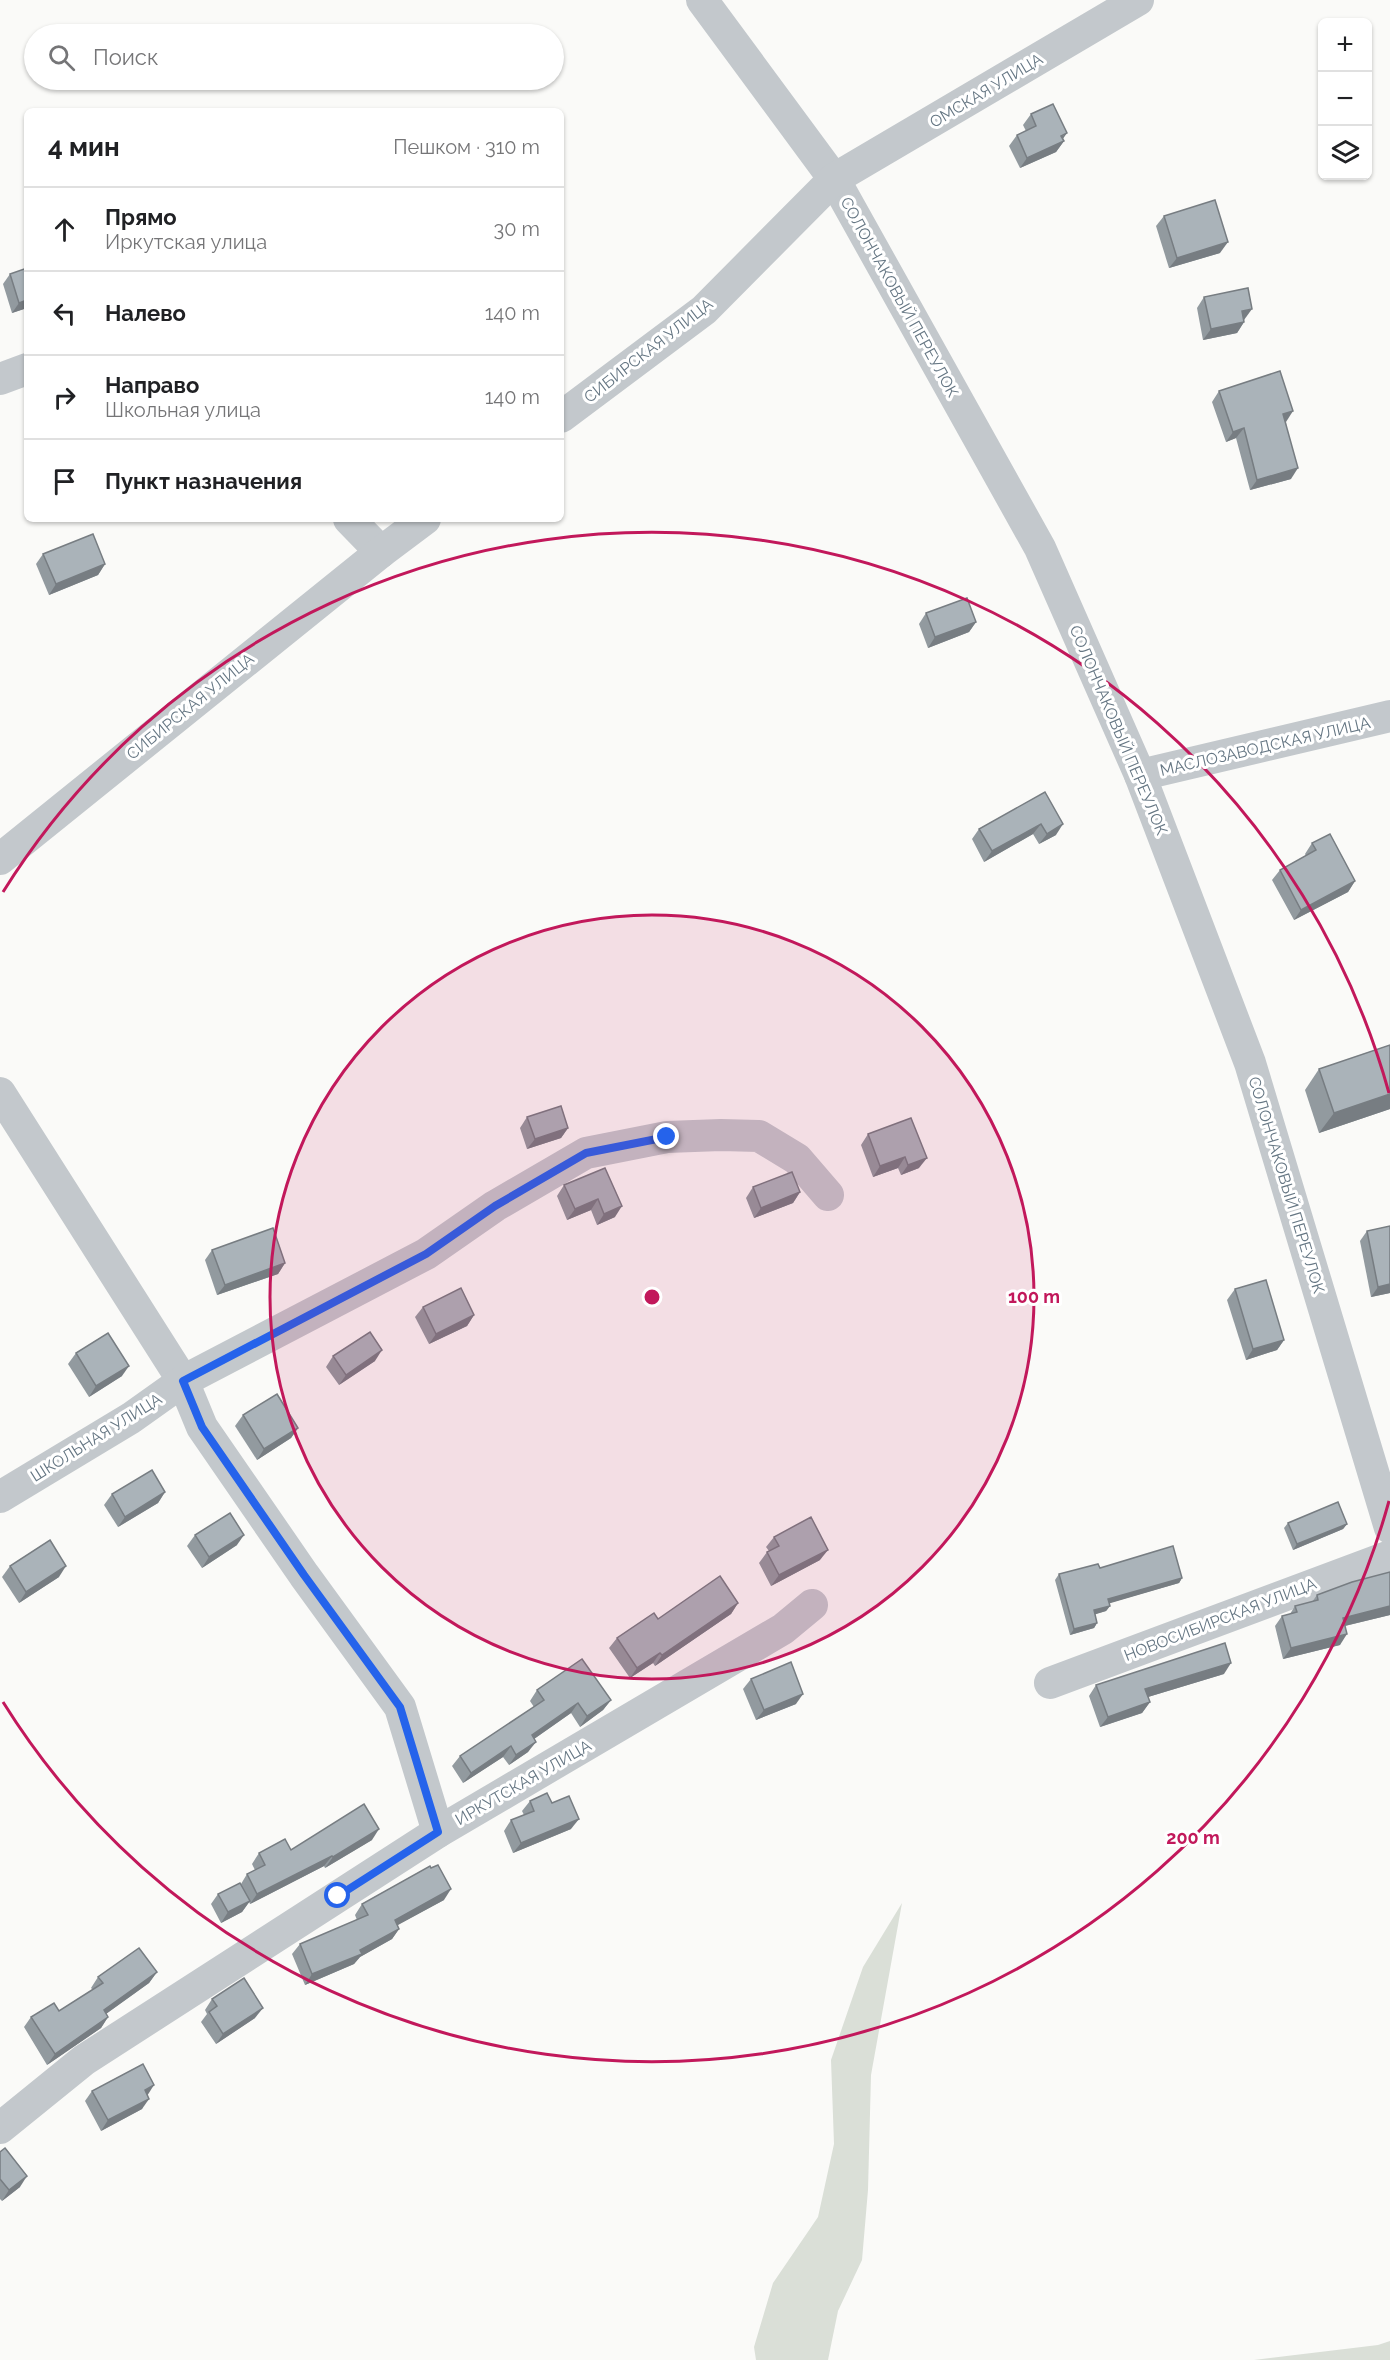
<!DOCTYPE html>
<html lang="ru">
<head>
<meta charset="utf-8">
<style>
  body { margin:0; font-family:Raleway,sans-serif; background:#f6f6f6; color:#202124 }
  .controls { position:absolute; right:18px; top:18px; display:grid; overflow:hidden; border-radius:9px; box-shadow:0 2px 4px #0004 }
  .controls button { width:54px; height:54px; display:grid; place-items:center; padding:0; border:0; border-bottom:2px solid #e0e0e0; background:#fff; color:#202124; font:30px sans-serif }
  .stop { position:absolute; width:18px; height:18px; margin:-14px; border:4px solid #2563eb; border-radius:50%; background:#fff }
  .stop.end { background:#2563eb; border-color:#fff; box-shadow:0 2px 6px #0008 }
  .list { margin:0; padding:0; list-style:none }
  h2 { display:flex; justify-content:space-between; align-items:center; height:78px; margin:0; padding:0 24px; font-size:26px }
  h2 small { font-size:20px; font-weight:400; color:#757577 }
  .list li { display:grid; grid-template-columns:39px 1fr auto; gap:18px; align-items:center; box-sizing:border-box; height:84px; padding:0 24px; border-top:2px solid #e0e0e0 }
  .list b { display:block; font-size:22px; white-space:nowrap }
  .list p { margin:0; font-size:20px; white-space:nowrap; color:#757577 }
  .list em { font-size:20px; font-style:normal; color:#757577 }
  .icon { flex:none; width:33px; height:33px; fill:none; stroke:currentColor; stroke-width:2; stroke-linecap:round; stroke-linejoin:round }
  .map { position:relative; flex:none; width:1390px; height:2360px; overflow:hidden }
  .search { position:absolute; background:#fff; box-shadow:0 2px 4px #0004; left:24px; top:24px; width:540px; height:66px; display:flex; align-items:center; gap:15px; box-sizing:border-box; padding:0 21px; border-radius:33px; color:#757577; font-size:22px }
  .panel { position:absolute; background:#fff; box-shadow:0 2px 4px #0004; left:24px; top:108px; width:540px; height:414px; border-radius:9px }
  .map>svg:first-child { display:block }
  .green { fill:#dadfd7 }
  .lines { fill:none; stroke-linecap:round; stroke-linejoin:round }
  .minor { stroke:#c3c8cc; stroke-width:32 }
  .wall { fill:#929a9f }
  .shaded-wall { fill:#777d82 }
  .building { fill:#aab3b9; stroke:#777d82; stroke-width:1.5 }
  .route { stroke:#2563eb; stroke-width:8 }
  .ring { fill:none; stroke:#c2185b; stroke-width:3 }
  .labels { text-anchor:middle; stroke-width:6; stroke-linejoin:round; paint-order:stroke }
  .street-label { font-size:16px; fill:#657683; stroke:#fff }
  .centre { fill:#c2185b; stroke:#fff; stroke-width:3 }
  .ring-label { font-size:18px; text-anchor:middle; font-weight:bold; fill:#c2185b; stroke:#fff; stroke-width:6; stroke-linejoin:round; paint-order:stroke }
</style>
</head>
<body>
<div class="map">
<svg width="1390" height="2360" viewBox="0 0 1390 2360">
  <rect width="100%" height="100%" fill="#fafaf8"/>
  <!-- green -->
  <g class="green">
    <path d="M 902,1903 L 871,2075 L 868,2190 L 862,2260 L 838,2311 L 828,2360 L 756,2360 L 754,2347 L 773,2283 L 818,2217 L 834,2144 L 831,2060 L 863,1967 Z"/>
    <path d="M 1390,2341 L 1390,2360 L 1254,2360 L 1378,2345 Z"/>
  </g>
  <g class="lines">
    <!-- minor -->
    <g class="minor">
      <path d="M 702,0 L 834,179 L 1040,548 L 1140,775 L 1250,1063 L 1390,1528"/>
      <path d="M 0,379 L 27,369"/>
      <path d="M 561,417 L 704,310 L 834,179 L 1138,0"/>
      <path d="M 349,519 L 381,552"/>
      <path d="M 1140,775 L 1390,716"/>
      <path d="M 0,859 L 381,552 L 425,519"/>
      <path d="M 0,1093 L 183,1381 L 202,1427 L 304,1575 L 400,1707 L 438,1832"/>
      <path d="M 0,1497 L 131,1418 L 183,1381 L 426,1254 L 495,1206 L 586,1153 L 667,1137 L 721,1135 L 759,1136 L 797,1159 L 828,1195"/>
      <path d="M 1050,1683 L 1390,1556"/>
      <path d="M 0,2128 L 84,2060 L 438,1832 L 783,1629 L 812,1605"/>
    </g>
  </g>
  <!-- wall -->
  <g class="wall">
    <path d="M 1031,114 L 1064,141 L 1056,152 L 1020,168 L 1009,146 L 1017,135 L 1026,131 L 1023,125 Z"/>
    <path d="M 1164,216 L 1220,253 L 1169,268 L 1156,226 Z"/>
    <path d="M 10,274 L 27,308 L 12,313 L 3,284 Z"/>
    <path d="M 1204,297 L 1244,320 L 1244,322 L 1237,333 L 1203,340 L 1197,308 Z"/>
    <path d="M 1219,391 L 1286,422 L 1291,479 L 1250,490 L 1236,438 L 1226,442 L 1212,402 Z"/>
    <path d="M 43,554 L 105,564 L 98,575 L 49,595 L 36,564 Z"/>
    <path d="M 926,613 L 976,622 L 969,632 L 928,648 L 919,624 Z"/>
    <path d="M 1045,792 L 1056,835 L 1039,844 L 1033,834 L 984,862 L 972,839 L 979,829 Z"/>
    <path d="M 1312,843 L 1355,881 L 1348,892 L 1294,920 L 1272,880 L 1280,870 L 1306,856 L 1305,854 Z"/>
    <path d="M 1390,1045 L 1390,1109 L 1319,1133 L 1305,1090 L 1319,1069 Z"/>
    <path d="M 527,1117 L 568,1128 L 561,1138 L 527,1149 L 520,1128 Z"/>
    <path d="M 911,1118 L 919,1168 L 901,1175 L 898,1168 L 873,1177 L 861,1145 L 868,1134 Z"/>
    <path d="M 605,1168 L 615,1217 L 597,1225 L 591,1210 L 567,1220 L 557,1196 L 564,1185 Z"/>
    <path d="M 753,1187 L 800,1192 L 793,1203 L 754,1218 L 746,1198 Z"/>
    <path d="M 1390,1226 L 1390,1293 L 1371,1297 L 1360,1241 L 1367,1231 Z"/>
    <path d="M 212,1250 L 285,1263 L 278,1274 L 217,1295 L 205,1260 Z"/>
    <path d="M 1235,1289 L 1284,1340 L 1277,1350 L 1246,1360 L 1227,1300 Z"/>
    <path d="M 423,1307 L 474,1315 L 467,1326 L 429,1344 L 415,1317 Z"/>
    <path d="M 76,1353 L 122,1376 L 89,1397 L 68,1364 Z"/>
    <path d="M 333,1356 L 375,1361 L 339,1385 L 326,1367 Z"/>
    <path d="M 243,1415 L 298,1428 L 291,1438 L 257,1460 L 235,1426 Z"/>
    <path d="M 165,1492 L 158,1503 L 118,1527 L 104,1505 L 112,1494 Z"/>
    <path d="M 1288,1523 L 1347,1524 L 1343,1529 L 1293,1550 L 1284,1528 Z"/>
    <path d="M 195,1535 L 237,1545 L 202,1568 L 187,1546 Z"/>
    <path d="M 774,1537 L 820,1560 L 771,1586 L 759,1563 L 767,1552 L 769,1551 L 766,1547 Z"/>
    <path d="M 10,1566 L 59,1577 L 19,1603 L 2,1577 Z"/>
    <path d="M 1100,1568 L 1182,1578 L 1179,1583 L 1109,1603 L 1110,1606 L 1106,1611 L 1095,1614 L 1097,1623 L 1094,1628 L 1070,1635 L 1055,1580 L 1059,1574 Z"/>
    <path d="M 1390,1572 L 1390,1615 L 1345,1626 L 1340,1645 L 1283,1659 L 1275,1626 L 1282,1616 L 1290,1614 L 1295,1606 L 1312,1602 L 1317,1595 Z"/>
    <path d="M 738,1603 L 731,1614 L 655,1666 L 653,1663 L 630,1678 L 609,1648 L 617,1638 Z"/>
    <path d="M 1224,1674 L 1148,1697 L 1150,1702 L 1142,1713 L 1100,1727 L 1089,1696 L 1096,1685 Z"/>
    <path d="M 751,1679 L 796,1704 L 756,1720 L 743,1689 Z"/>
    <path d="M 537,1690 L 611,1700 L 603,1710 L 580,1727 L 571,1713 L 534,1739 L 528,1752 L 509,1765 L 503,1757 L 463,1783 L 452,1766 L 460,1756 L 534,1707 L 530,1701 Z"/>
    <path d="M 530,1801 L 552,1803 L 571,1829 L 513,1853 L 504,1831 L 511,1820 L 524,1815 L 522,1811 Z"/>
    <path d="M 372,1840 L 325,1868 L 324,1866 L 250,1904 L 249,1902 L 242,1912 L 221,1923 L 211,1904 L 218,1894 L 241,1884 L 247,1874 L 255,1870 L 252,1864 L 259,1853 Z"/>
    <path d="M 444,1900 L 397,1925 L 399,1929 L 392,1939 L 360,1957 L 354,1964 L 305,1985 L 292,1954 L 300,1944 L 357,1920 L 355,1915 L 362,1904 Z"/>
    <path d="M 157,1972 L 149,1983 L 106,2014 L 108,2017 L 101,2028 L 47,2065 L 24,2027 L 31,2017 L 59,2011 L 93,1990 L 91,1988 L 98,1977 Z"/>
    <path d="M 212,1999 L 255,2018 L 216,2044 L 201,2022 L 207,2014 L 205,2010 Z"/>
    <path d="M 92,2091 L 147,2095 L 142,2109 L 101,2131 L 85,2101 Z"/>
    <path d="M 0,2152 L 20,2187 L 2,2201 L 0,2199 Z"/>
  </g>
  <!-- shaded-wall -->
  <g class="shaded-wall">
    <path d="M 1067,133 L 1060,143 L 1064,141 L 1056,152 L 1020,168 L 1027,158 Z"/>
    <path d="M 1228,242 L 1220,253 L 1169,268 L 1177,258 Z"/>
    <path d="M 27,300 L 27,308 L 12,313 L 19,303 Z"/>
    <path d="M 1252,309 L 1244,320 L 1234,321 L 1242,311 Z"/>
    <path d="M 1244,322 L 1237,333 L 1203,340 L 1211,329 Z"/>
    <path d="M 1293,411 L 1286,422 L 1276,425 L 1283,414 Z"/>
    <path d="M 1244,428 L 1236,438 L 1226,442 L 1233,432 Z"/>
    <path d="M 1298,468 L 1291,479 L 1250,490 L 1257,480 Z"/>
    <path d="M 105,564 L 98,575 L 49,595 L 56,584 Z"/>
    <path d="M 976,622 L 969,632 L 928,648 L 935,637 Z"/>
    <path d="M 1041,824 L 1033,834 L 984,862 L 992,851 Z"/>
    <path d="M 1063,824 L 1056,835 L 1039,844 L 1047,834 Z"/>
    <path d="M 1355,881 L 1348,892 L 1294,920 L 1301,910 Z"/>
    <path d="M 1390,1094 L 1390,1109 L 1319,1133 L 1334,1113 Z"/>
    <path d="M 568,1128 L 561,1138 L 527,1149 L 535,1139 Z"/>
    <path d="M 905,1157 L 898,1168 L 873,1177 L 880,1166 Z"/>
    <path d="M 927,1158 L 919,1168 L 901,1175 L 908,1165 Z"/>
    <path d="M 800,1192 L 793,1203 L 754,1218 L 761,1208 Z"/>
    <path d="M 598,1199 L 591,1210 L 567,1220 L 575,1209 Z"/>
    <path d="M 622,1206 L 615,1217 L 597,1225 L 604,1214 Z"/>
    <path d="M 285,1263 L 278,1274 L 217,1295 L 225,1285 Z"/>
    <path d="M 1390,1284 L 1390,1293 L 1371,1297 L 1378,1287 Z"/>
    <path d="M 474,1315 L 467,1326 L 429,1344 L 436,1334 Z"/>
    <path d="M 1284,1340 L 1277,1350 L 1246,1360 L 1253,1349 Z"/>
    <path d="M 382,1350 L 375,1361 L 339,1385 L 346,1375 Z"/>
    <path d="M 129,1366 L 122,1376 L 89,1397 L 96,1386 Z"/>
    <path d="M 298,1428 L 291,1438 L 257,1460 L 264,1449 Z"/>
    <path d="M 165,1492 L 158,1503 L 118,1527 L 125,1517 Z"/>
    <path d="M 1347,1524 L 1343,1529 L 1293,1550 L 1297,1544 Z"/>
    <path d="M 244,1535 L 237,1545 L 202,1568 L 209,1557 Z"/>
    <path d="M 828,1550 L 820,1560 L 771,1586 L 779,1575 Z"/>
    <path d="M 66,1566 L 59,1577 L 19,1603 L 26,1592 Z"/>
    <path d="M 1182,1578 L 1179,1583 L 1104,1605 L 1108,1599 Z"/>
    <path d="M 738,1603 L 731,1614 L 655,1666 L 662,1655 Z"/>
    <path d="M 1110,1606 L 1106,1611 L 1090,1616 L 1094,1610 Z"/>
    <path d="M 1390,1606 L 1390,1615 L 1336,1628 L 1343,1618 Z"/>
    <path d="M 1097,1623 L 1094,1628 L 1070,1635 L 1074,1629 Z"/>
    <path d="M 1347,1634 L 1340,1645 L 1283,1659 L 1291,1648 Z"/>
    <path d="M 660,1653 L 653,1663 L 630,1678 L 637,1668 Z"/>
    <path d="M 1231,1663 L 1224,1674 L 1138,1700 L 1145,1689 Z"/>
    <path d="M 803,1694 L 796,1704 L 756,1720 L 764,1710 Z"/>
    <path d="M 611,1700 L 603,1710 L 580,1727 L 587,1716 Z"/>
    <path d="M 1150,1702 L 1142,1713 L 1100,1727 L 1108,1717 Z"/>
    <path d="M 578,1703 L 571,1713 L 524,1746 L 532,1735 Z"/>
    <path d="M 536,1742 L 528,1752 L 509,1765 L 516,1755 Z"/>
    <path d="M 511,1746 L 503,1757 L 463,1783 L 471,1773 Z"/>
    <path d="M 579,1819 L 571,1829 L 513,1853 L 521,1843 Z"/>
    <path d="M 379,1829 L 372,1840 L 325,1868 L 333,1857 Z"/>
    <path d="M 332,1856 L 324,1866 L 250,1904 L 257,1894 Z"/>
    <path d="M 451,1889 L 444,1900 L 387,1931 L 395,1920 Z"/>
    <path d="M 250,1901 L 242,1912 L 221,1923 L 228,1912 Z"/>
    <path d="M 399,1929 L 392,1939 L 360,1957 L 354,1964 L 305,1985 L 312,1974 Z"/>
    <path d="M 157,1972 L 149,1983 L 96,2021 L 104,2010 Z"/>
    <path d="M 263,2008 L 255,2018 L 216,2044 L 223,2034 Z"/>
    <path d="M 108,2017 L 101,2028 L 47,2065 L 55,2054 Z"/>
    <path d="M 154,2085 L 147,2096 L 145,2090 Z"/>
    <path d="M 149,2099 L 142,2109 L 101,2131 L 108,2120 Z"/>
    <path d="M 27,2176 L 20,2187 L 2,2201 L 9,2190 Z"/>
  </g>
  <!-- building -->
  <g class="building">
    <path d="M 1053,104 L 1067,133 L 1061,136 L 1064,141 L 1027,158 L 1017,135 L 1036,126 L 1031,114 Z"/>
    <path d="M 1215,200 L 1228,242 L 1177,258 L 1164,216 Z"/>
    <path d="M 27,268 L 27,300 L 19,303 L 10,274 Z"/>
    <path d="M 1248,288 L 1252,309 L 1242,311 L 1244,322 L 1211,329 L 1204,297 Z"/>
    <path d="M 1280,371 L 1293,411 L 1283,414 L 1298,468 L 1257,480 L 1244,428 L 1233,432 L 1219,391 Z"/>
    <path d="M 93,534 L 105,564 L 56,584 L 43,554 Z"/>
    <path d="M 967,598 L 976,622 L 935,637 L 926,613 Z"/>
    <path d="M 1045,792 L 1063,824 L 1047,834 L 1041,824 L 992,851 L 979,829 Z"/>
    <path d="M 1330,834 L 1355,881 L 1301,910 L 1280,870 L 1316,850 L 1312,843 Z"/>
    <path d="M 1390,1045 L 1390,1094 L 1334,1113 L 1319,1069 Z"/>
    <path d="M 561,1106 L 568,1128 L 535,1139 L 527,1117 Z"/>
    <path d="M 911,1118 L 927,1158 L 908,1165 L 905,1157 L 880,1166 L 868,1134 Z"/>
    <path d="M 605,1168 L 622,1206 L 604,1214 L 598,1199 L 575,1209 L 564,1185 Z"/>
    <path d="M 792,1172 L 800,1192 L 761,1208 L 753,1187 Z"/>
    <path d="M 1390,1226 L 1390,1284 L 1378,1287 L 1367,1231 Z"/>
    <path d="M 273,1228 L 285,1263 L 225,1285 L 212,1250 Z"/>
    <path d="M 1266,1280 L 1284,1340 L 1253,1349 L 1235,1289 Z"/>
    <path d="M 461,1288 L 474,1315 L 436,1334 L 423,1307 Z"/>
    <path d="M 370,1332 L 382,1350 L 346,1375 L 333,1356 Z"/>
    <path d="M 108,1333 L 129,1366 L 96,1386 L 76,1353 Z"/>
    <path d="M 277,1394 L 298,1428 L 264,1449 L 243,1415 Z"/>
    <path d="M 152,1470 L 165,1492 L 125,1517 L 112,1494 Z"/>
    <path d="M 1338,1502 L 1347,1524 L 1297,1544 L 1288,1523 Z"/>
    <path d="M 230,1513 L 244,1535 L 209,1557 L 195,1535 Z"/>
    <path d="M 811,1517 L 828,1550 L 779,1575 L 767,1552 L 779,1546 L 774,1537 Z"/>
    <path d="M 50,1540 L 66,1566 L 26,1592 L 10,1566 Z"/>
    <path d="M 1173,1546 L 1182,1578 L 1108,1599 L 1110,1606 L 1094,1610 L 1097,1623 L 1074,1629 L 1059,1574 L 1098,1564 L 1100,1568 Z"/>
    <path d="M 1390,1572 L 1390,1606 L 1343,1618 L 1347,1634 L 1291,1648 L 1282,1616 L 1297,1612 L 1295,1606 L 1318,1600 L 1317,1595 L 1352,1582 Z"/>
    <path d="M 720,1576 L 738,1603 L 662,1655 L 660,1653 L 637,1668 L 617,1638 L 654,1613 L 658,1619 Z"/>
    <path d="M 1225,1643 L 1231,1663 L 1145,1689 L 1150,1702 L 1108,1717 L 1096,1685 Z"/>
    <path d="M 582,1659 L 611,1700 L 587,1716 L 578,1703 L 532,1735 L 536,1742 L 516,1755 L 511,1746 L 471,1773 L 460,1756 L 544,1700 L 537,1690 Z"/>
    <path d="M 791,1662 L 803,1694 L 764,1710 L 751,1679 Z"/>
    <path d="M 547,1793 L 552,1803 L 569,1796 L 579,1819 L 521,1843 L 511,1820 L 534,1811 L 530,1801 Z"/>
    <path d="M 364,1804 L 379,1829 L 333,1857 L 332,1856 L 257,1894 L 247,1874 L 265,1865 L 259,1853 L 285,1839 L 291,1850 Z"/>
    <path d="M 438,1865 L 451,1889 L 395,1920 L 399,1929 L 360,1950 L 362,1954 L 312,1974 L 300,1944 L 368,1915 L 362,1904 L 430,1866 L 431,1868 Z"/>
    <path d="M 240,1883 L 250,1901 L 228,1912 L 218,1894 Z"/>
    <path d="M 139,1948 L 157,1972 L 104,2010 L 108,2017 L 55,2054 L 31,2017 L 54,2003 L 59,2011 L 103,1983 L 98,1977 Z"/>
    <path d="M 244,1978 L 263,2008 L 223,2034 L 209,2012 L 217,2006 L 212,1999 Z"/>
    <path d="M 143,2064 L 154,2085 L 145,2090 L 149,2099 L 108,2120 L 92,2091 Z"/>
    <path d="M 5,2148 L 27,2176 L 9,2190 L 0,2179 L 0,2152 Z"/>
  </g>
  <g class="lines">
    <!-- route -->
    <path class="route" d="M 338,1896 L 438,1832 L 400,1707 L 304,1575 L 202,1427 L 183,1381 L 426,1254 L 495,1206 L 586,1153 L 667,1137"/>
  </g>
  <!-- distance rings -->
  <circle cx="652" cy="1297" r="382" fill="#c2185b" fill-opacity=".12"/>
  <g class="ring">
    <circle cx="652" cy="1297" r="382"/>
    <path d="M1389 1501A765 765 0 0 1 3 1702M3 892A765 765 0 0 1 1389 1093"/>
  </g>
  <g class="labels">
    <!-- street labels -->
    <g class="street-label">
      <text transform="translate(986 90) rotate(-31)" y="6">ОМСКАЯ УЛИЦА</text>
      <text transform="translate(900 297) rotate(61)" y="6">СОЛОНЧАКОВЫЙ ПЕРЕУЛОК</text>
      <text transform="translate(648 350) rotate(-38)" y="6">СИБИРСКАЯ УЛИЦА</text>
      <text transform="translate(190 706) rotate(-39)" y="6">СИБИРСКАЯ УЛИЦА</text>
      <text transform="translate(1119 730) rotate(67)" y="6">СОЛОНЧАКОВЫЙ ПЕРЕУЛОК</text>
      <text transform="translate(1265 746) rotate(-13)" y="6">МАСЛОЗАВОДСКАЯ УЛИЦА</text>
      <text transform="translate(1287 1185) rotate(73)" y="6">СОЛОНЧАКОВЫЙ ПЕРЕУЛОК</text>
      <text transform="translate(96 1437) rotate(-32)" y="6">ШКОЛЬНАЯ УЛИЦА</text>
      <text transform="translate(1220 1619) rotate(-21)" y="6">НОВОСИБИРСКАЯ УЛИЦА</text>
      <text transform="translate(523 1782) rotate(-30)" y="6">ИРКУТСКАЯ УЛИЦА</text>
    </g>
  </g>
  <circle cx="652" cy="1297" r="9" class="centre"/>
  <g class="ring-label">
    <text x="1034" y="1303">100 m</text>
    <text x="1193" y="1844">200 m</text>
  </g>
</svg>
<div class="controls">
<button>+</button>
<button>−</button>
<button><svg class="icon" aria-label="layers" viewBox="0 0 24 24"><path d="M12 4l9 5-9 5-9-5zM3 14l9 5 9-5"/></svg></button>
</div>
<div class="stop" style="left:338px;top:1896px"></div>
<div class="stop end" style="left:667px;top:1137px"></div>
<div class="search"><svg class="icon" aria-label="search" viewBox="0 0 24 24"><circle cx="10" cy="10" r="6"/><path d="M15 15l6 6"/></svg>Поиск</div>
<section class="panel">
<h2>4 мин<small>Пешком · 310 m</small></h2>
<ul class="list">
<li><svg class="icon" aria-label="ahead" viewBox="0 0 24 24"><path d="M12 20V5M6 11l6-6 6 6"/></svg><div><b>Прямо</b><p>Иркутская улица</p></div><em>30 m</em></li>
<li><svg class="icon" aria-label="left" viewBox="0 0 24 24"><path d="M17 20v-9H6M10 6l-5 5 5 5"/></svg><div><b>Налево</b></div><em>140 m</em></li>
<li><svg class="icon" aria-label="right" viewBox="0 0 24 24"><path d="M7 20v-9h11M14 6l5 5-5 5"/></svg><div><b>Направо</b><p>Школьная улица</p></div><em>140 m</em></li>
<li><svg class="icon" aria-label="arrive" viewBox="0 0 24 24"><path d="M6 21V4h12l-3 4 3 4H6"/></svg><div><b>Пункт назначения</b></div></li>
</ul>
</section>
</div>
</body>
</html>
